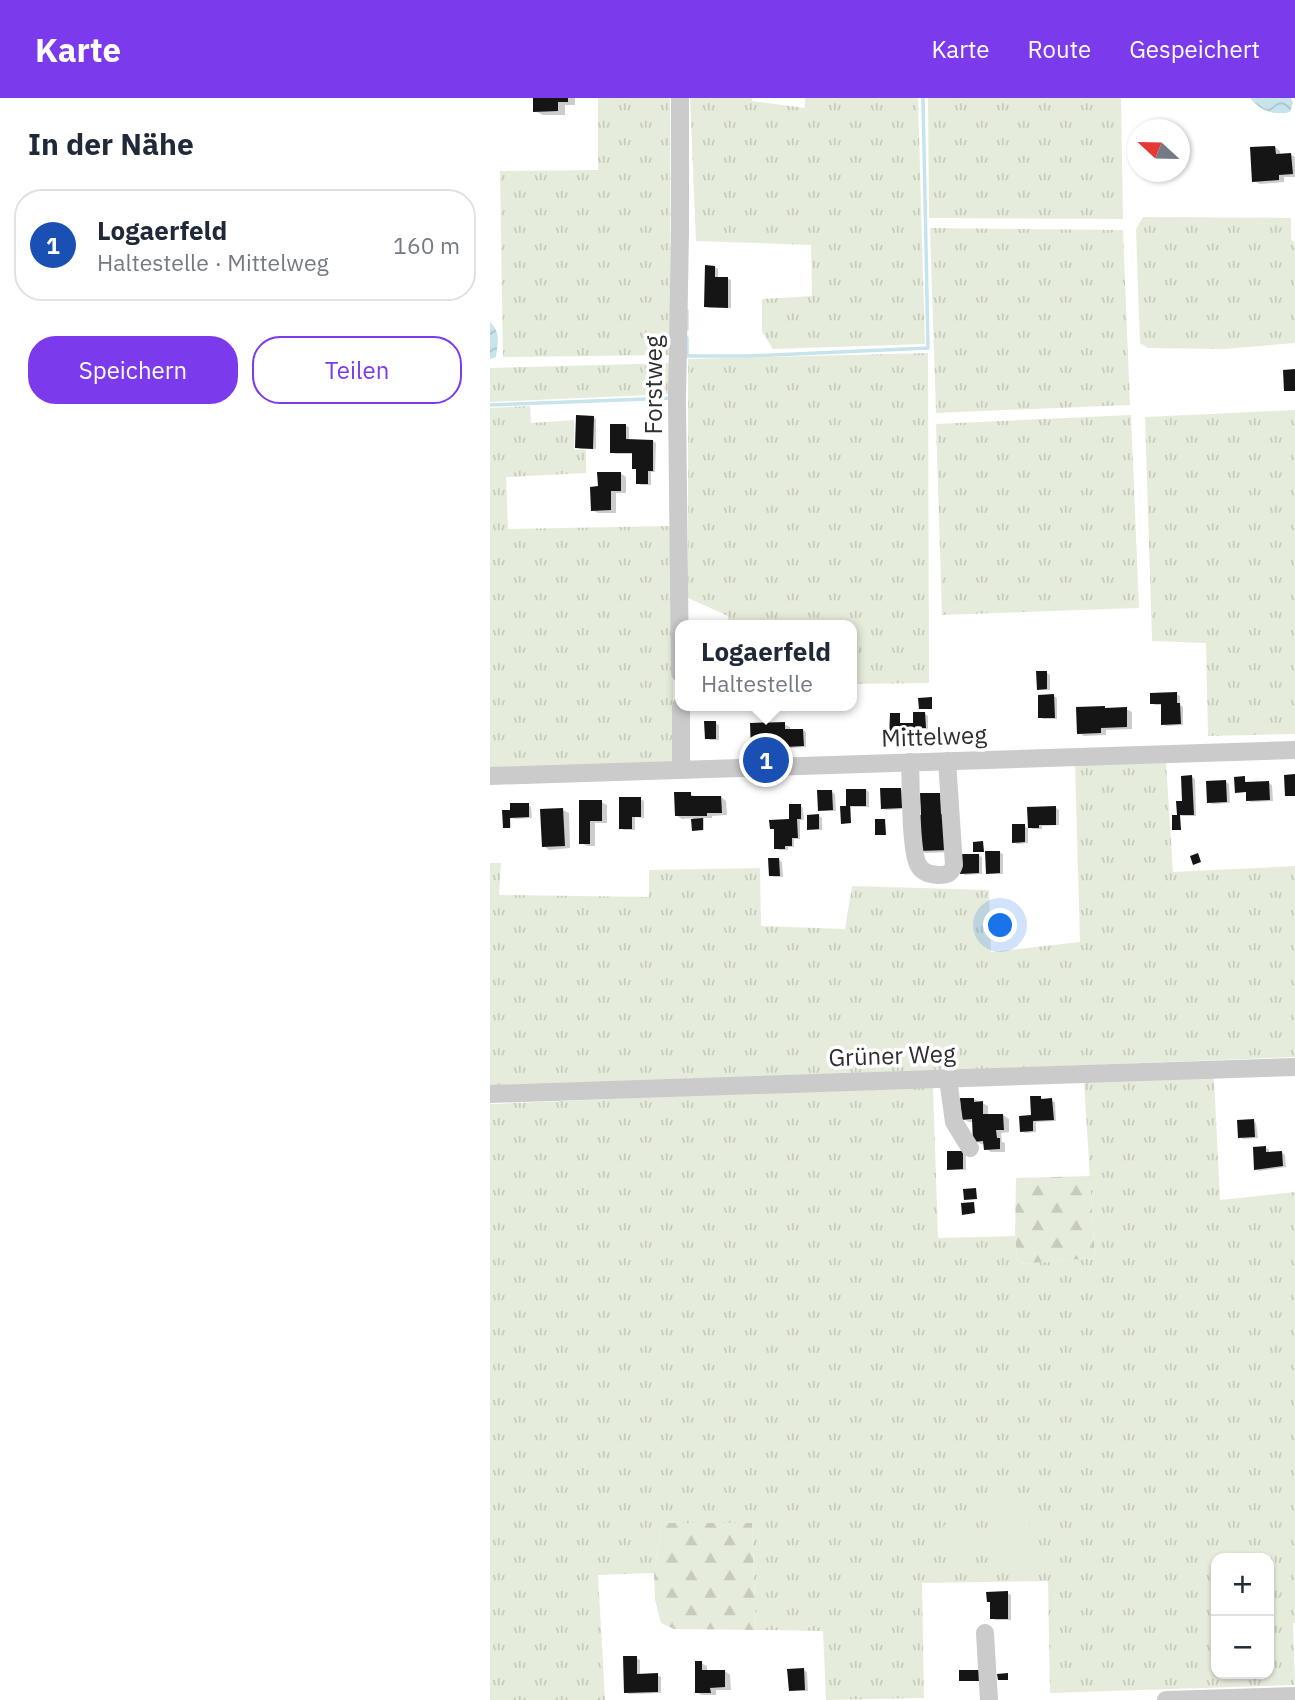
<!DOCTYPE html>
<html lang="de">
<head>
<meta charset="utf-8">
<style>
  body { margin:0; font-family:"IBM Plex Sans",sans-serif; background:#f2f2f3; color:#1f2937 }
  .controls { position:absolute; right:21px; bottom:21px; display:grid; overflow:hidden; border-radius:14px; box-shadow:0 2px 5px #0004 }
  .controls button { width:63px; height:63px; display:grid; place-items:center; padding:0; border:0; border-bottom:2px solid #e0e1e3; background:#fff; color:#1f2937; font:35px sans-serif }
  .compass { position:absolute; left:637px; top:21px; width:63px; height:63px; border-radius:50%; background:#fff; box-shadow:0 2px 5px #0004; rotate:292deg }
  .you { position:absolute; left:511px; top:828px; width:24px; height:24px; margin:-18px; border:5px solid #fff; border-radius:50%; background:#1a73e8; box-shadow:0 0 0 10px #1a73e833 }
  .badge { display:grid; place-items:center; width:46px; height:46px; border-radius:50%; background:#7c3aed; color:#fff; font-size:23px; font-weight:700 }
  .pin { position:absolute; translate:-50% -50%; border:4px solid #fff; box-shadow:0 2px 7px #0006 }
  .popup { position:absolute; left:185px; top:522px; width:182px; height:91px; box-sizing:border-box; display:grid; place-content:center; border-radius:14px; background:#fff; filter:drop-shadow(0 2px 5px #0005); font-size:23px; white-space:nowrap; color:#747a83 }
  .popup b { font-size:26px; color:#1f2937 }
  .popup::after { content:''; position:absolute; left:50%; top:100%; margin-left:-14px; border:14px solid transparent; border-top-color:#fff }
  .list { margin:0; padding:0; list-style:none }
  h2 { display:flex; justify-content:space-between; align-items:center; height:91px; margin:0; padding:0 28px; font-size:30px }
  h2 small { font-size:23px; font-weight:400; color:#747a83 }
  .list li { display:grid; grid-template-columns:46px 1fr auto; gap:21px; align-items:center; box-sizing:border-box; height:112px; margin:0 14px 14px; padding:0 14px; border:2px solid #e0e1e3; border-radius:28px }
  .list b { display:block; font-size:26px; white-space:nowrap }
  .list p { margin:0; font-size:23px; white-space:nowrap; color:#747a83 }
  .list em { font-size:23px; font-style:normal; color:#747a83 }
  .actions { display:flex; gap:14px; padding:21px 28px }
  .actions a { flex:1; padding:16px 0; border:2px solid #7c3aed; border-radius:28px; text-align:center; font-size:24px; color:#7c3aed }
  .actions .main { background:#7c3aed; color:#fff }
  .map { position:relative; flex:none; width:805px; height:1602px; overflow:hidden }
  header { display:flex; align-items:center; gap:42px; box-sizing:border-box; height:98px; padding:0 35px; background:#7c3aed; color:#fff }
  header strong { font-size:33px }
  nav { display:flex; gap:38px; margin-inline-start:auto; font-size:24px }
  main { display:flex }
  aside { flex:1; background:#fff }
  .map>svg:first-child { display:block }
  .grass { fill:url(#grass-tufts); fill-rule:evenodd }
  .forest { fill:url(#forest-firs) }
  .park { fill:#e6ecdb }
  .water { fill:url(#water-waves) }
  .shadow { fill:#0003 }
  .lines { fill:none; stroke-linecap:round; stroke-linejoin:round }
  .stream { stroke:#c7e3ec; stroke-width:3.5 }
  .building { fill:#151515 }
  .minor { stroke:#cbcbcb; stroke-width:18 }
  .labels { text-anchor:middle; stroke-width:7; stroke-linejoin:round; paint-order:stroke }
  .street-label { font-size:24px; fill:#2e2e2e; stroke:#fff }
</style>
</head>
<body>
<header>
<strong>Karte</strong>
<nav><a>Karte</a><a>Route</a><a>Gespeichert</a></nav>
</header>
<main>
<aside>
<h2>In der Nähe<small></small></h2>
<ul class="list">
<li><span class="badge" style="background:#1a4fb4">1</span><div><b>Logaerfeld</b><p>Haltestelle · Mittelweg</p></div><em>160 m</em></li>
</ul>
<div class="actions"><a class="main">Speichern</a><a>Teilen</a></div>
</aside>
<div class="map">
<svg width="805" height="1602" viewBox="0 0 805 1602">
  <defs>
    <pattern id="grass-tufts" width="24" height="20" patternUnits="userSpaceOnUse" patternTransform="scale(1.75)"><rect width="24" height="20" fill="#e6ecdb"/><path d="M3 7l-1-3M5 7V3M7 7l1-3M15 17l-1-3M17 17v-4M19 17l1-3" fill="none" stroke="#c6cbbc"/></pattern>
    <pattern id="forest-firs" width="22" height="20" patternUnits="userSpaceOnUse" patternTransform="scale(1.75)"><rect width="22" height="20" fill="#e6ecdb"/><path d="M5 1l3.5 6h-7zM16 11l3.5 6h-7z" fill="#c6cbbc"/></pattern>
    <pattern id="water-waves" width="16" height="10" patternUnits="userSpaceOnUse" patternTransform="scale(1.75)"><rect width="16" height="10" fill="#c7e3ec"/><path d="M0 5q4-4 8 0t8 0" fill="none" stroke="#abc3cb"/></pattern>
  </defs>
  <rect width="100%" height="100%" fill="#fff"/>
  <!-- grass -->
  <g class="grass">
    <path d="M 108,0 L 180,0 L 181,257 L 13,259 L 10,73 L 108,72 Z"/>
    <path d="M 200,0 L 262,0 L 262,3 L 315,10 L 315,0 L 428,0 L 435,246 L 283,251 L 272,234 L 272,201 L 322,198 L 321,147 L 206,143 Z"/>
    <path d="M 438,0 L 631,0 L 633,121 L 439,120 Z"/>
    <path d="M 653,119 L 801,120 L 801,141 L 805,145 L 805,245 L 734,251 L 658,250 L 650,245 L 646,131 Z"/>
    <path d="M 440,130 L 633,132 L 640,307 L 446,315 Z"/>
    <path d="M 438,255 L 439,585 L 362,586 L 362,527 L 238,527 L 238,518 L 198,500 L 198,261 Z"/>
    <path d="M 182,265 L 182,296 L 0,304 L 0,270 Z"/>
    <path d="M 40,308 L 41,325 L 84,322 L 84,352 L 96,352 L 96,375 L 16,379 L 18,431 L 182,428 L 184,667 L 0,672 L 0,310 Z"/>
    <path d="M 805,312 L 805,636 L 718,638 L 716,545 L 662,543 L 655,319 Z"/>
    <path d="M 641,317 L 649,510 L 452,517 L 446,326 Z"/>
    <path d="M 676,665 L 683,774 L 805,768 L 805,959 L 0,990 L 0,765 L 11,765 L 9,797 L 159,799 L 159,772 L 270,770 L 271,828 L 355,831 L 362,788 L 499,792 L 501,854 L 590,844 L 585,666 Z"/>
    <path d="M 724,980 L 730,1102 L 805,1094 L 805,1525 L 803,1525 L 805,1587 L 560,1595 L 558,1483 L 432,1485 L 434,1600 L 336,1602 L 333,1533 L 266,1532 L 262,1425 L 172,1425 L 164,1475 L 108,1477 L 115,1602 L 0,1602 L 0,1006 L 443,988 L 448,1140 L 525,1138 L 528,1166 L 605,1160 L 594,983 ZM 726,1460 L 779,1460 L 779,1576 L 726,1576 Z"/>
  </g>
  <!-- forest -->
  <g class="forest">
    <path d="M 600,1078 L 605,1160 L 528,1166 L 525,1138 L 526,1080 Z"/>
    <path d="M 172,1425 L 262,1425 L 266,1532 L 184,1531 L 171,1525 L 165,1502 L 164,1475 Z"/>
  </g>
  <!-- park -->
  <g class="park">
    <path d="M 538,1398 L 541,1470 L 505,1472 L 501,1400 Z"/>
    <circle cx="465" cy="1441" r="17"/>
  </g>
  <!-- water -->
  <g class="water">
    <path d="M 760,0 L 801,0 L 803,5 L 800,14 C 784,18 771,13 760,0 Z"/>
    <path d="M 0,224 C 11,235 8,244 6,259 L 0,261 Z"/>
  </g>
  <!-- shadow -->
  <g class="shadow">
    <path d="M 45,0 L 85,0 L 85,7 L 75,7 L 75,17 L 53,17 L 45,13 Z"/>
    <path d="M 785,49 L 790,53 L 790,58 L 801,57 L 805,59 L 805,79 L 794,79 L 794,84 L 770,86 L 764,83 Z"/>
    <path d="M 225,169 L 228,171 L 228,180 L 238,181 L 241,182 L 241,210 L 219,210 L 215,208 Z"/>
    <path d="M 103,319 L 106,321 L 106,351 L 90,351 L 87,349 Z"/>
    <path d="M 136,328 L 139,329 L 139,343 L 163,343 L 166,345 L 165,374 L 161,374 L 161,387 L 151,387 L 148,385 L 148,372 L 144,370 L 144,356 L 125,356 L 122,354 Z"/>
    <path d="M 130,375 L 136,379 L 136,395 L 126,395 L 126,415 L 108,415 L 102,412 L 109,390 Z"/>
    <path d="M 557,575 L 560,577 L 560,592 L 552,592 L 548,591 Z"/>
    <path d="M 686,596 L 690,598 L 690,607 L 693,609 L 693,627 L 676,628 L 673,626 L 672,607 L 665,607 L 662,605 Z"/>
    <path d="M 564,598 L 567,600 L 567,621 L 553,621 L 550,619 Z"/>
    <path d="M 615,610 L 619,612 L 636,611 L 642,614 L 642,631 L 616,632 L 616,637 L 594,638 L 589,635 Z"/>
    <path d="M 435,616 L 438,618 L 438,631 L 426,631 L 426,644 L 404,644 L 401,642 L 425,627 Z"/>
    <path d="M 225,625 L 229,627 L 229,642 L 220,642 L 217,640 Z"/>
    <path d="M 294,626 L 300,629 L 300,633 L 313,632 L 316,634 L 316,649 L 300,650 L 301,654 L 268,655 L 262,652 Z"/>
    <path d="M 702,679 L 705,681 L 706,718 L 692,718 L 688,716 Z"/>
    <path d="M 755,680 L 756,686 L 779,685 L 782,687 L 783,703 L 761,704 L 758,702 L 758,694 L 747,694 Z"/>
    <path d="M 736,684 L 739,686 L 740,705 L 722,706 L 719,704 Z"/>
    <path d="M 376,692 L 379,694 L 379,709 L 361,709 L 361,725 L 353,725 L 352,710 L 360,710 L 358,708 Z"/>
    <path d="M 411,692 L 414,693 L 415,711 L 396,712 L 392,710 Z"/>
    <path d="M 342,694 L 345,696 L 346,713 L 333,713 L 330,712 Z"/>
    <path d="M 200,696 L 206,699 L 231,699 L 236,703 L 237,717 L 222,718 L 222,720 L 214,720 L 214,732 L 203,732 L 203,720 L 192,721 L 186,717 Z"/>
    <path d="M 450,696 L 455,699 L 465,754 L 435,755 L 429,752 L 433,718 Z"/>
    <path d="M 150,701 L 154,703 L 154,720 L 145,719 L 145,732 L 134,732 L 131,730 Z"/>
    <path d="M 91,703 L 111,704 L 117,707 L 117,725 L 105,725 L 105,748 L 97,748 L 91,745 Z"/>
    <path d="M 38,707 L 41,709 L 42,720 L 25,721 L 20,718 L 21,729 L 16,729 L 14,714 Z"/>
    <path d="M 310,708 L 313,710 L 314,722 L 310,722 L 310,741 L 304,741 L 304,749 L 298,749 L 298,752 L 289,752 L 286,750 L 285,732 L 281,730 L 301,723 Z"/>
    <path d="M 566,710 L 569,712 L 569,727 L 552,728 L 552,731 L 543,731 L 539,729 Z"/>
    <path d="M 73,712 L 79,715 L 80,750 L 59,752 L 54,748 Z"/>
    <path d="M 329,718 L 332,720 L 332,732 L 323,732 L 319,731 Z"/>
    <path d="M 534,728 L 538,730 L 538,745 L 527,746 L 524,744 Z"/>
    <path d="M 509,754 L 513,756 L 513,776 L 501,776 L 498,775 Z"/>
    <path d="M 488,757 L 492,759 L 492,776 L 475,777 L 472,775 Z"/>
    <path d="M 289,762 L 292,764 L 293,779 L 284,779 L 280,777 Z"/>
    <path d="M 550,1000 L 565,1004 L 566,1023 L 546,1024 L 546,1034 L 535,1035 L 532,1033 L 543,1019 Z"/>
    <path d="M 484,1001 L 498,1008 L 498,1017 L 513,1017 L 519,1021 L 519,1034 L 511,1035 L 512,1044 L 515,1045 L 515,1054 L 501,1054 L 496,1051 L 495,1046 L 491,1046 L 485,1043 L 484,1024 L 479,1024 L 473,1021 Z"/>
    <path d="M 763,1023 L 766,1025 L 768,1040 L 753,1041 L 750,1039 Z"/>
    <path d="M 775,1050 L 779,1051 L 779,1055 L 792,1055 L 795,1057 L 796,1069 L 769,1073 L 766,1071 Z"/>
    <path d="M 472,1055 L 476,1056 L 476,1072 L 463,1072 L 459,1071 Z"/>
    <path d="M 517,1495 L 521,1497 L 521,1522 L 505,1522 L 502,1520 Z"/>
    <path d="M 146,1560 L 150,1562 L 150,1577 L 167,1577 L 171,1579 L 171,1595 L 139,1596 L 136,1594 Z"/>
    <path d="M 211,1565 L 217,1568 L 217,1573 L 235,1573 L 240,1577 L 241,1592 L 226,1592 L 226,1597 L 212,1597 L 206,1594 Z"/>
    <path d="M 314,1572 L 317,1574 L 318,1593 L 304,1593 L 300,1591 Z"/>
  </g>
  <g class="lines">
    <!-- stream -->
    <g class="stream">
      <path d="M 197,213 L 197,231"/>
      <path d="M 197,240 L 197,257"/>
      <path d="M 195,258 L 259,258 L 438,250 L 433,0"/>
      <path d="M 0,307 L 183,300"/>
      <path d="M 187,579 L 187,603"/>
    </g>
  </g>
  <!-- building -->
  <g class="building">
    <path d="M 43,0 L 78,0 L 78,4 L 68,4 L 68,13 L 43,14 Z"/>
    <path d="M 785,48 L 786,56 L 801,55 L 803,76 L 789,77 L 789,82 L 762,84 L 760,49 Z"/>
    <path d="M 215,167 L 225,168 L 225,179 L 238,179 L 238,210 L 214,209 Z"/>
    <path d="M 805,271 L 805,293 L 794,293 L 793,272 Z"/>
    <path d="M 86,317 L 104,318 L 103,351 L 85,350 Z"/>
    <path d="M 120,326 L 136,326 L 136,341 L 163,342 L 163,373 L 158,373 L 158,386 L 146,386 L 146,371 L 142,371 L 142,355 L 120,355 Z"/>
    <path d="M 107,374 L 131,374 L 131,393 L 121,393 L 121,412 L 101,413 L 100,389 L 108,388 Z"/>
    <path d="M 546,573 L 557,573 L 557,591 L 547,592 Z"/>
    <path d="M 687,594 L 687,605 L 690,605 L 691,626 L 671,627 L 671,606 L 660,606 L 660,595 Z"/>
    <path d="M 564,596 L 565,620 L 548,620 L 548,597 Z"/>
    <path d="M 442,599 L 442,611 L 429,611 L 428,600 Z"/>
    <path d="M 615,608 L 615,610 L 637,609 L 637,629 L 611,630 L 611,635 L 587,636 L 586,609 Z"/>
    <path d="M 423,614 L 435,614 L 436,630 L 423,630 L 423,643 L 399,643 L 400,615 L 410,615 L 410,625 L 423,625 Z"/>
    <path d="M 214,623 L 226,623 L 226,641 L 215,641 Z"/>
    <path d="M 295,624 L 295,631 L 313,631 L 314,648 L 295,649 L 296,652 L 261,653 L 260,625 Z"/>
    <path d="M 805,676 L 805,698 L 795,698 L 794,677 Z"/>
    <path d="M 702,677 L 704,717 L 690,717 L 691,732 L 682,732 L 682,717 L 687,717 L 686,703 L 692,703 L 691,678 Z"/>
    <path d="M 755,678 L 755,684 L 779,683 L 780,702 L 756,703 L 756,694 L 745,695 L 744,679 Z"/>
    <path d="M 736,682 L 737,704 L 717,705 L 716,683 Z"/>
    <path d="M 390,690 L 411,690 L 412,710 L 391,711 Z"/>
    <path d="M 356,691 L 376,691 L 376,708 L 360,708 L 361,725 L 351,726 L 350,708 L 356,708 Z"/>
    <path d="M 327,692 L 342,692 L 343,712 L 328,713 Z"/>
    <path d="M 184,694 L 201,694 L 201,698 L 231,698 L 232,715 L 217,715 L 217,718 L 185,718 Z"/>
    <path d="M 430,695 L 450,695 L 451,716 L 459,715 L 460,752 L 428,753 L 426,717 L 431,717 Z"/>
    <path d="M 129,699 L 151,699 L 151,719 L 142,719 L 142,731 L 129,731 Z"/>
    <path d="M 89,702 L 112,702 L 112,723 L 100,723 L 100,746 L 89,746 Z"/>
    <path d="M 20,705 L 39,705 L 39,719 L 20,720 L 20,730 L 13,730 L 12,712 L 20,712 Z"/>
    <path d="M 299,706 L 311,706 L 311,721 L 307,721 L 308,740 L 302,740 L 302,748 L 295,748 L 295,751 L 284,751 L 284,731 L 280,731 L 279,722 L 299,721 Z"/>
    <path d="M 566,708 L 566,727 L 549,727 L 549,730 L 538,730 L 537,709 Z"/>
    <path d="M 73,710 L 75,748 L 52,749 L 50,711 Z"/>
    <path d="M 329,716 L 329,731 L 317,732 L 317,717 Z"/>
    <path d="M 213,720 L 213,732 L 202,733 L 201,721 Z"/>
    <path d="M 385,721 L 395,721 L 396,737 L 385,737 Z"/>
    <path d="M 522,726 L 535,726 L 535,744 L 522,745 Z"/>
    <path d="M 493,743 L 494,754 L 483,754 L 483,744 Z"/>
    <path d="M 495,753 L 510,753 L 510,775 L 496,776 Z"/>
    <path d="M 708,755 L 711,764 L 703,767 L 700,758 Z"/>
    <path d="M 470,756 L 489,756 L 489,775 L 470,776 Z"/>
    <path d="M 278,760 L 289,760 L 290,778 L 279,778 Z"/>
    <path d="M 540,998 L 551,998 L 551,1001 L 562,1000 L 564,1022 L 543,1023 L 543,1033 L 530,1034 L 529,1018 L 541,1017 Z"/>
    <path d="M 470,1000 L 484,1000 L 484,1004 L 493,1003 L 493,1016 L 513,1016 L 514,1032 L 506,1032 L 507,1040 L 510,1040 L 510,1051 L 494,1052 L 493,1043 L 483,1044 L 482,1021 L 471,1022 Z"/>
    <path d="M 764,1021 L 765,1039 L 748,1040 L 747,1022 Z"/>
    <path d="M 776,1048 L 776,1054 L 792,1053 L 793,1068 L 764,1072 L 763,1049 Z"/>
    <path d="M 457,1053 L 473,1053 L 473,1071 L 457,1072 Z"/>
    <path d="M 486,1090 L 487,1101 L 474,1102 L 473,1091 Z"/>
    <path d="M 484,1104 L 485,1115 L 472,1117 L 471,1105 Z"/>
    <path d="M 518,1493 L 518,1521 L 500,1521 L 500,1504 L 497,1504 L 496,1494 Z"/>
    <path d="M 133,1558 L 147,1558 L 147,1576 L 168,1575 L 168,1594 L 134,1595 Z"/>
    <path d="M 205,1563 L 212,1563 L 212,1572 L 235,1572 L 235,1589 L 220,1590 L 221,1595 L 205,1595 Z"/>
    <path d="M 314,1570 L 315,1592 L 299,1593 L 297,1571 Z"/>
    <rect x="469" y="1572" width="22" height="11"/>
    <path d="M 518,1575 L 518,1582 L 508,1582 L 507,1576 Z"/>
  </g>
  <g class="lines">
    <!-- minor -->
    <g class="minor">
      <path d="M 190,0 L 190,135 L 187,302 L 190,575"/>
      <path d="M 191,608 L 191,671"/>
      <path d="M 420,664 C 421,683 420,756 429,768 C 433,775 440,776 448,777 C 457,777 461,776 464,767 L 457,663"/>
      <path d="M 0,678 L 805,652"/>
      <path d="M 458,981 L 464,1024 L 480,1050"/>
      <path d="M 0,996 L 805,969"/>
      <path d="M 495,1535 L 499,1602"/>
      <path d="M 676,1602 L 805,1598"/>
    </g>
  </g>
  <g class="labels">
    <!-- street labels -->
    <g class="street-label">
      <text transform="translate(164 287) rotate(-90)" y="8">Forstweg</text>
      <text transform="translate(444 639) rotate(-2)" y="8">Mittelweg</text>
      <text transform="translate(402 958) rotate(-2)" y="8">Grüner Weg</text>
    </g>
  </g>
</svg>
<div class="controls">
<button>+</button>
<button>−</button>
</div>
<svg class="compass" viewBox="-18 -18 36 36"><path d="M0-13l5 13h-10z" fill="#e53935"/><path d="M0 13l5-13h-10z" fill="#747a83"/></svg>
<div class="you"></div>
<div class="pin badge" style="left:276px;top:662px;background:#1a4fb4">1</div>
<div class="popup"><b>Logaerfeld</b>Haltestelle</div>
</div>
</main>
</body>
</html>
